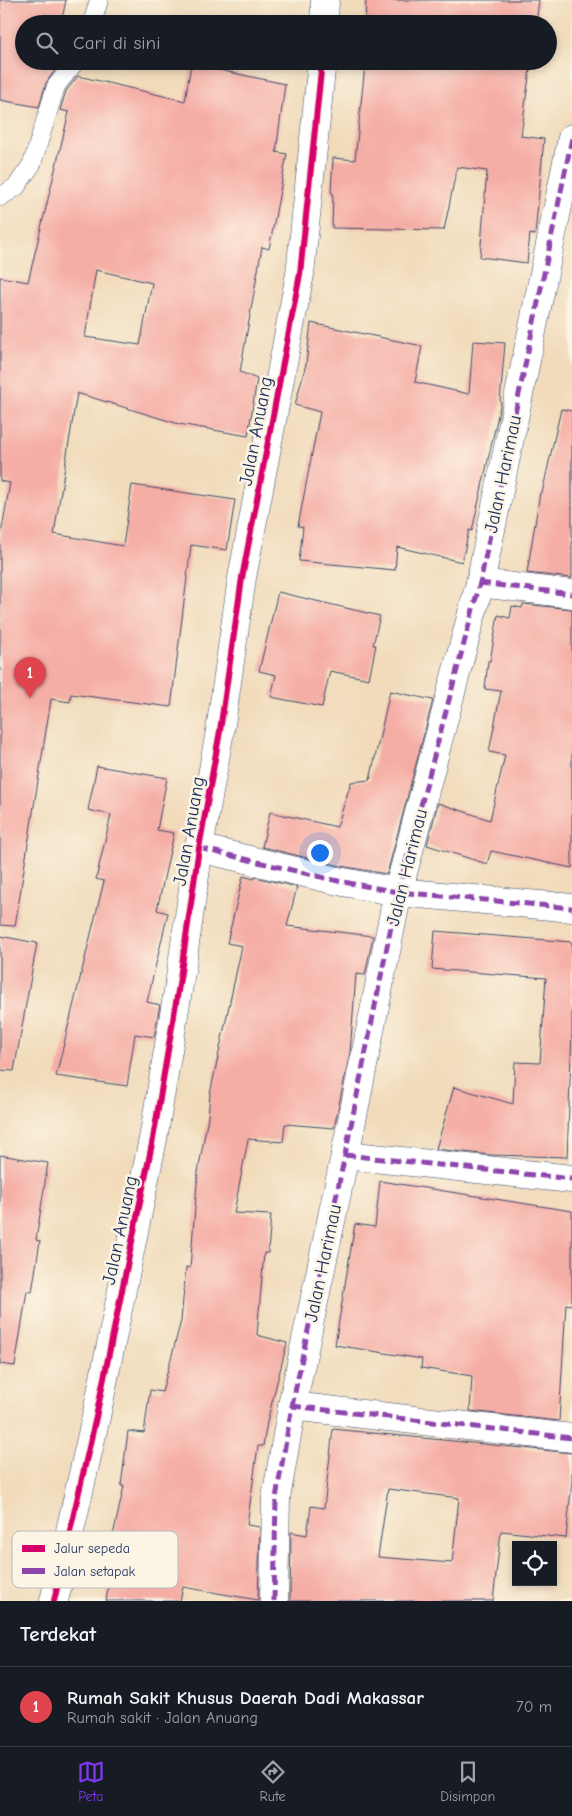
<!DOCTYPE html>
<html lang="id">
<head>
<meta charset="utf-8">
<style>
  body { margin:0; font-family:"Comic Neue",sans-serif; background:#20242c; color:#f1f3f6 }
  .controls { position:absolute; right:15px; bottom:15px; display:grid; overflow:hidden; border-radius:0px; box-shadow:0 2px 8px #0003 }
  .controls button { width:45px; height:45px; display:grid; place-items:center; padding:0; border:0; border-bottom:1px solid #363941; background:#171b24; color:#f1f3f6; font:25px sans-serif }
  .you { position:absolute; left:319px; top:852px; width:18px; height:18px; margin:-12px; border:4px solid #fff; border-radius:50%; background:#1a73e8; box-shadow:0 0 0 8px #1a73e833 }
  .badge { display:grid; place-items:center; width:32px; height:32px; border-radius:50%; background:#7c3aed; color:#fff; font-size:16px; font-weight:700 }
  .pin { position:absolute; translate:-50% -41px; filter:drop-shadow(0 1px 2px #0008) }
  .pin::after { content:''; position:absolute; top:26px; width:18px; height:15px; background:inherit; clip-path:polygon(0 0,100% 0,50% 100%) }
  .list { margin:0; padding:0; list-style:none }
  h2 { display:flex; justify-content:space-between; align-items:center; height:65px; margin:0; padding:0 20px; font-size:21px }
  h2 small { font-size:16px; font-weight:400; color:#9ea1a6 }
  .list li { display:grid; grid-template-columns:32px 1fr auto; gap:15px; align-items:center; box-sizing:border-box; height:80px; padding:0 20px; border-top:1px solid #363941 }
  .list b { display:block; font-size:19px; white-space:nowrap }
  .list p { margin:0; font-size:16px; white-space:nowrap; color:#9ea1a6 }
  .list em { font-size:16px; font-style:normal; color:#9ea1a6 }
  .icon { flex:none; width:28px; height:28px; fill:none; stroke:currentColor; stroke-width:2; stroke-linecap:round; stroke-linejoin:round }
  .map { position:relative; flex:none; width:572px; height:1601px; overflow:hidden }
  .search { position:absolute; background:#171b24; box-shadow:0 2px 8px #0003; left:15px; right:15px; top:15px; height:55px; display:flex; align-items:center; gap:12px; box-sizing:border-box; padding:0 18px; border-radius:28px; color:#9ea1a6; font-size:19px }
  .sheet { height:145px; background:#171b24 }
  nav { display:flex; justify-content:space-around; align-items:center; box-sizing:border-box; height:70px; border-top:1px solid #363941; background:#171b24; font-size:14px; color:#9ea1a6 }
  nav a { display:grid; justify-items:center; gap:2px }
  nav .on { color:#7c3aed }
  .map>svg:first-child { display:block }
  .building { fill:#f5aea6; fill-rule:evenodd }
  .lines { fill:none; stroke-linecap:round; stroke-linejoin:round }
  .service-casing { stroke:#3b496c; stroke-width:19 }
  .minor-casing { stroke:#3b496c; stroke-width:29 }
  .service { stroke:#fff; stroke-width:18 }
  .minor { stroke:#fff; stroke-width:28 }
  .quiet { stroke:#8e44ad; stroke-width:5; stroke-dasharray:10 5; stroke-linecap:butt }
  .cycleway-casing { stroke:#fcf5e5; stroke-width:9 }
  .cycleway { stroke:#d6006c; stroke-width:6 }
  .labels { text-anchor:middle; stroke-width:5; stroke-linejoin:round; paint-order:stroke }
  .street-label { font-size:19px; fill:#1b2f5e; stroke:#fcf5e5 }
  .key { fill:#fcf5e5; stroke:#b8babc; stroke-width:1 }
  .key-label { font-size:14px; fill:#1b2f5e }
</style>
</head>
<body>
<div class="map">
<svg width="572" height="1601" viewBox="0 0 572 1601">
  <rect width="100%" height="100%" fill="#fcf5e5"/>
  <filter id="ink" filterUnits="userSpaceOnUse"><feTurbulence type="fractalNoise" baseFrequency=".02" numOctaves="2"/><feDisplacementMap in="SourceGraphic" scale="10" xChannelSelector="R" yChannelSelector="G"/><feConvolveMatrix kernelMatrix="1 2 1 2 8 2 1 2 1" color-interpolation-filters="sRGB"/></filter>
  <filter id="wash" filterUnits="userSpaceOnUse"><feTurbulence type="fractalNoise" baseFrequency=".0096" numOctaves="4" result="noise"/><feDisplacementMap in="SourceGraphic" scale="20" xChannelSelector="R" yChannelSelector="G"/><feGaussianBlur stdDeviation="1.12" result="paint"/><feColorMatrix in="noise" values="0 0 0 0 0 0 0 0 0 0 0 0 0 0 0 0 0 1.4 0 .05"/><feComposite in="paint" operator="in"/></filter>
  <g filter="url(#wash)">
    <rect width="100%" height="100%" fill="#f1dbbb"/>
    <g id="blocks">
      <!-- building -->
      <g class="building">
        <path d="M 0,0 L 66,0 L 61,24 L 24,24 L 24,61 L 52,61 L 51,69 L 55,70 L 46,83 L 39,107 L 0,100 Z"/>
        <path d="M 366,0 L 539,0 L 536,24 L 365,24 Z"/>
        <path d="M 363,61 L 531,61 L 521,136 L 544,139 L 535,235 L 530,234 L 527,263 L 480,257 L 487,171 L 457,167 L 444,230 L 332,228 L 333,193 L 331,192 L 333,158 L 355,160 L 365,65 L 362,65 Z"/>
        <path d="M 191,64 L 285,84 L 276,152 L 287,154 L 269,249 L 262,247 L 240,372 L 257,379 L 248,436 L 179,424 L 77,393 L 54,534 L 123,546 L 132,485 L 235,500 L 227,550 L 191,545 L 171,707 L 71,694 L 70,702 L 51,699 L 15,926 L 0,925 L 0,540 L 10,483 L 0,481 L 0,277 L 28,282 L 69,112 L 60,110 L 66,91 L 78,76 L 185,101 ZM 96,270 L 152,283 L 140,345 L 85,337 Z"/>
        <path d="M 311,323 L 422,346 L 415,382 L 469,394 L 473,341 L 505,343 L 500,401 L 501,402 L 472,531 L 469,530 L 462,562 L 397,547 L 395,570 L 299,561 L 303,527 L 298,526 L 320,412 L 295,405 L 306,364 Z"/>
        <path d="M 561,409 L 572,411 L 572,578 L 527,573 L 540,493 L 542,493 Z"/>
        <path d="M 278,592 L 380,616 L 373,645 L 376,645 L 369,679 L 330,671 L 322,707 L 271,697 L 276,675 L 259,671 Z"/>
        <path d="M 523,604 L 572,609 L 572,868 L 491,851 L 487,864 L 427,845 L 438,803 L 490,820 L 505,755 L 489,752 L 501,691 L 485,689 L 488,661 L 490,661 L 498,615 L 510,618 L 512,606 L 522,608 Z"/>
        <path d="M 390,691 L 433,700 L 387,874 L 341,866 L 262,847 L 270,812 L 337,827 L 351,782 L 370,780 Z"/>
        <path d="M 97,766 L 167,778 L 157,830 L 174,833 L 157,910 L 168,913 L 147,1002 L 160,1005 L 154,1037 L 135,1034 L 127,1086 L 56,1076 L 104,881 L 96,879 L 111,815 L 88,810 Z"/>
        <path d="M 243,876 L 254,879 L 255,877 L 297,887 L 287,926 L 373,936 L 365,975 L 356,974 L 350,1053 L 334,1128 L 285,1124 L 283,1142 L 248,1139 L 234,1213 L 271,1215 L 268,1253 L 264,1253 L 257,1335 L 287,1343 L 267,1422 L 263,1446 L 258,1446 L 247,1525 L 260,1527 L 258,1600 L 183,1587 L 180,1601 L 106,1601 L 116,1541 L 112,1540 L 124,1486 L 121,1486 L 128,1431 L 144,1433 L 150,1390 L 162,1392 L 181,1321 L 186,1267 L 190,1268 L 198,1172 L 208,1117 L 210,1094 L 242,946 L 227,943 Z"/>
        <path d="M 435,931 L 572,942 L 572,1031 L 567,1157 L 491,1155 L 436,1149 L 454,1087 L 513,1104 L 515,1062 L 540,1063 L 546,978 L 432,969 Z"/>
        <path d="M 0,936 L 37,943 L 14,1071 L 0,1070 Z"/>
        <path d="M 0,1155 L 48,1163 L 36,1240 L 40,1241 L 32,1292 L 27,1291 L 15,1366 L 0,1364 Z"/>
        <path d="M 380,1181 L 572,1211 L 572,1305 L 566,1304 L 559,1421 L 470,1411 L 472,1376 L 421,1368 L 422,1359 L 335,1345 L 355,1224 L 375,1227 Z"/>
        <path d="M 333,1429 L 572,1453 L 572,1481 L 566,1538 L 501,1531 L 493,1601 L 290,1601 L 291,1532 L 307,1535 L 311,1506 L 324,1508 ZM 388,1489 L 459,1498 L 452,1563 L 378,1557 Z"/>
      </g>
    </g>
  </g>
  <g filter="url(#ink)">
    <use href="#blocks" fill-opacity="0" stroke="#3b496c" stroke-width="1"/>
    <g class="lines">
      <defs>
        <g id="service">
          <path d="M 92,24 L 99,0"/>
          <path d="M 0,197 L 16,187 L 32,164 L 56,86 L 76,61"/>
        </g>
        <g id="minor">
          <path d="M 324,24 L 325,0"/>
          <path d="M 480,583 L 572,594"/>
          <path d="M 199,848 L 338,881 L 398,892 L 572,908"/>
          <path d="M 345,1155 L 572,1179"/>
          <path d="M 292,1406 L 572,1438"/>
          <path d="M 54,1601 L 96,1417 L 153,1139 L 179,985 L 199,848 L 220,731 L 242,578 L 300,274 L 322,61"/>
          <path d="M 274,1601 L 276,1498 L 292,1406 L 345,1155 L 398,892 L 480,583 L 572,138"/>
        </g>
      </defs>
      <!-- service casing -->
      <use href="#service" class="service-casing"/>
      <!-- minor casing -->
      <use href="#minor" class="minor-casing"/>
      <!-- service -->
      <use href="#service" class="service"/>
      <!-- minor -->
      <use href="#minor" class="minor"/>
      <!-- quiet -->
      <g class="quiet">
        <path d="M 480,583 L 572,594"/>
        <path d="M 199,848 L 338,881 L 398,892 L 572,908"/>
        <path d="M 345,1155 L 572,1179"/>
        <path d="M 292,1406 L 572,1438"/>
        <path d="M 274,1601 L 276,1498 L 292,1406 L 345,1155 L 398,892 L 480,583 L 572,138"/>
      </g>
      <defs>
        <path id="cycleway" d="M 54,1601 L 96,1417 L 153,1139 L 179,985 L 199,848 L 220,731 L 242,578 L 300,274 L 322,61"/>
      </defs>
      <!-- cycleway casing -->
      <use href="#cycleway" class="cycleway-casing"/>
      <!-- cycleway -->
      <use href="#cycleway" class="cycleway"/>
    </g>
  </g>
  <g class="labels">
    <!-- street labels -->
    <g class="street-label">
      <text transform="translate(255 431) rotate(-79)" y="7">Jalan Anuang</text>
      <text transform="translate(502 474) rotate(-78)" y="7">Jalan Harimau</text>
      <text transform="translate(188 831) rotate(-80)" y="7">Jalan Anuang</text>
      <text transform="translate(406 867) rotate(-76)" y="7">Jalan Harimau</text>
      <text transform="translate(119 1230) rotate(-78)" y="7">Jalan Anuang</text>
      <text transform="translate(322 1263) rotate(-78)" y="7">Jalan Harimau</text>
    </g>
  </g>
  <!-- legend -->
  <rect x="12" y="1531" width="166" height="57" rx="8" class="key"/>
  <rect x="22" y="1545" width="23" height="7" fill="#d6006c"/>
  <rect x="22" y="1568" width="23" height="6" fill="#8e44ad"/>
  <g class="key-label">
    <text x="54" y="1553">Jalur sepeda</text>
    <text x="54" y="1576">Jalan setapak</text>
  </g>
</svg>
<div class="controls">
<button><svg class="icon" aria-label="locate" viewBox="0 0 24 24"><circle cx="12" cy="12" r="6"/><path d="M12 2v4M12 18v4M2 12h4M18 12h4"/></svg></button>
</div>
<div class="you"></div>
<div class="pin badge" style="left:30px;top:698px;background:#e0444e">1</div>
<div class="search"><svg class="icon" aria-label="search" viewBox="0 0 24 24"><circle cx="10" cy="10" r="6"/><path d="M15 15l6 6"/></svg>Cari di sini</div>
</div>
<section class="sheet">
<h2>Terdekat<small></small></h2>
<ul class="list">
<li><span class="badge" style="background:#e0444e">1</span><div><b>Rumah Sakit Khusus Daerah Dadi Makassar</b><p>Rumah sakit · Jalan Anuang</p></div><em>70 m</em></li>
</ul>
</section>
<nav>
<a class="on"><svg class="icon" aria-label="map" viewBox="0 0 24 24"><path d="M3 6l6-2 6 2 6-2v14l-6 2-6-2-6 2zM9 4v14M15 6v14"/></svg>Peta</a>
<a><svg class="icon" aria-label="directions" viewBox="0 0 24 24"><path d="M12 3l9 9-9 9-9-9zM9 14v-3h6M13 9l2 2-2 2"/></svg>Rute</a>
<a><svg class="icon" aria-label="saved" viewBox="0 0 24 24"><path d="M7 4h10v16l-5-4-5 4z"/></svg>Disimpan</a>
</nav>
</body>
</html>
